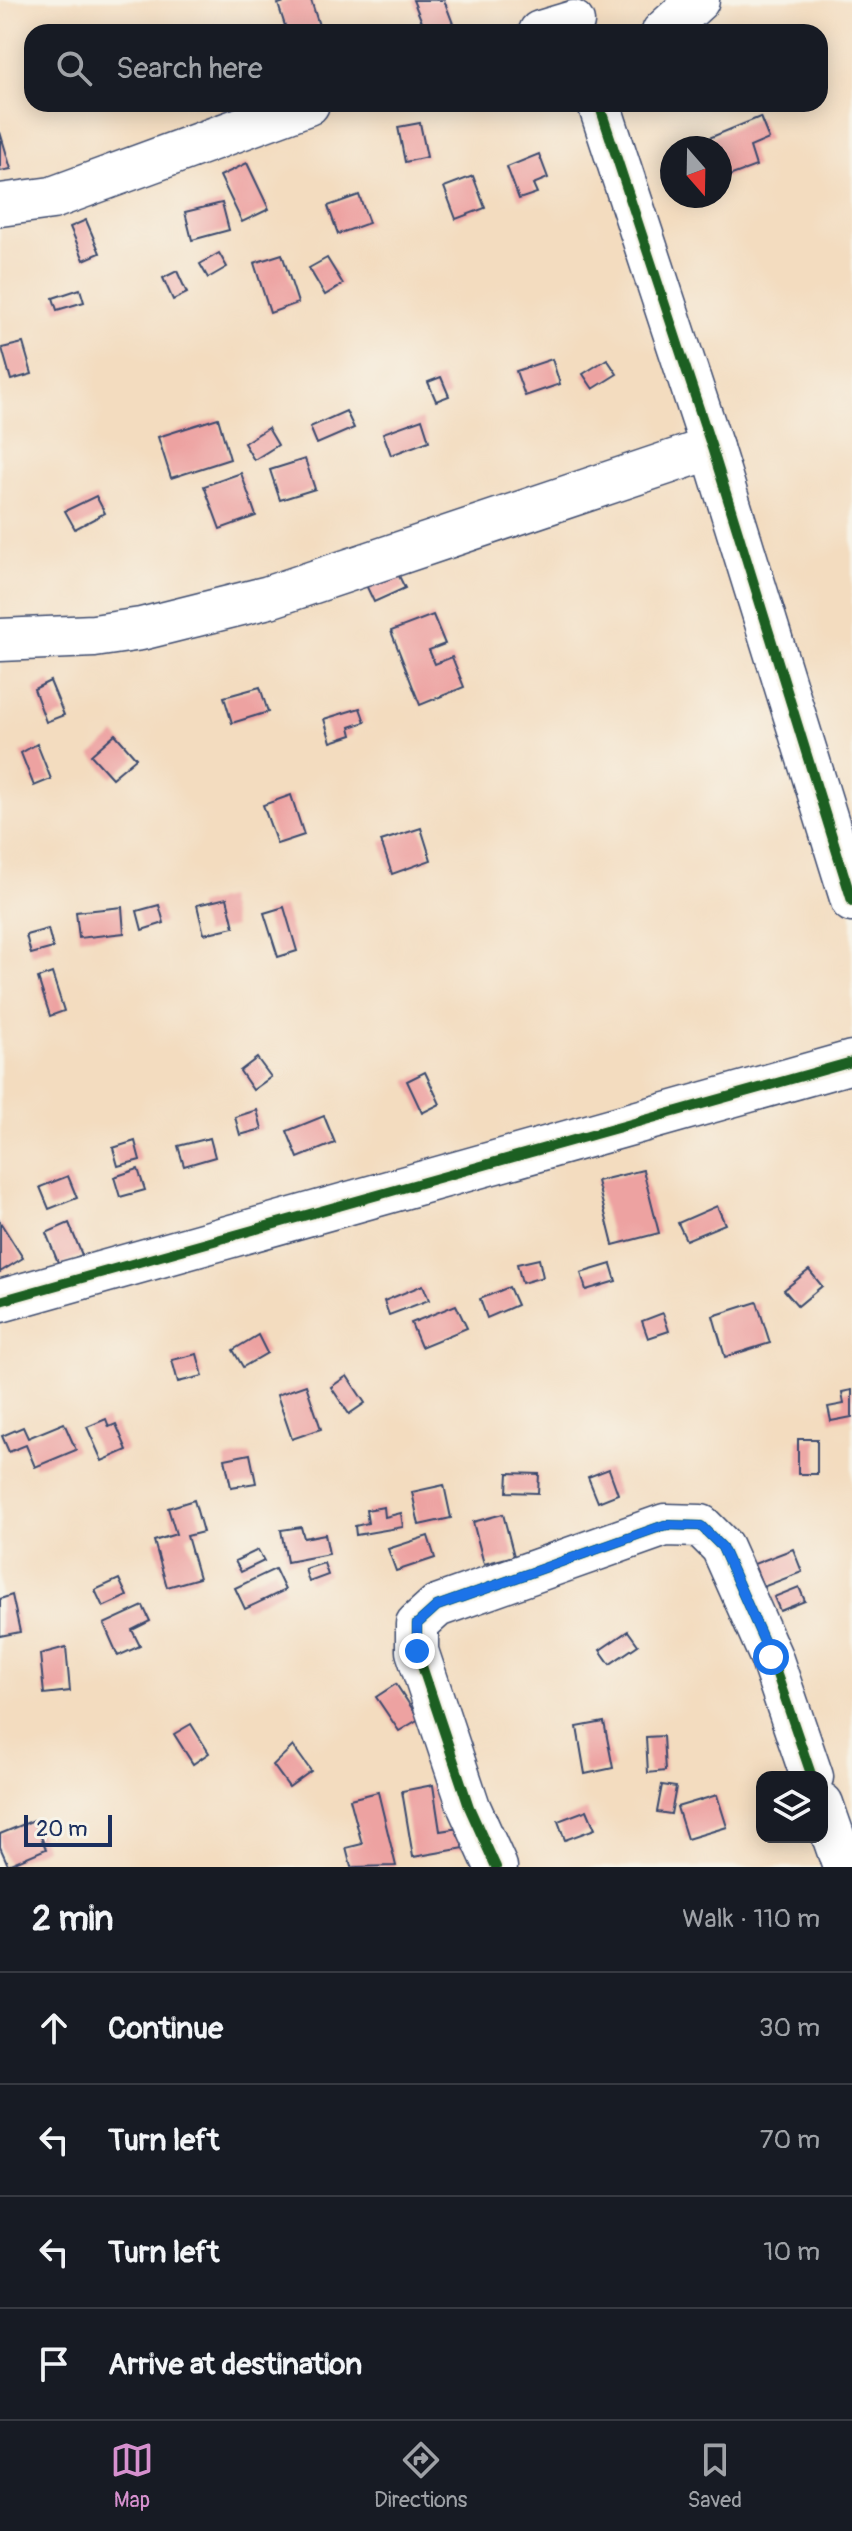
<!DOCTYPE html>
<html lang="en">
<head>
<meta charset="utf-8">
<style>
  body { margin:0; font-family:Pangolin,sans-serif; background:#20242c; color:#f1f3f6 }
  .controls { position:absolute; right:24px; bottom:24px; display:grid; overflow:hidden; border-radius:16px; box-shadow:0 4px 20px #0003 }
  .controls button { width:72px; height:72px; display:grid; place-items:center; padding:0; border:0; border-bottom:2px solid #363941; background:#171b24; color:#f1f3f6; font:40px sans-serif }
  .compass { position:absolute; left:660px; top:136px; width:72px; height:72px; border-radius:50%; background:#171b24; box-shadow:0 4px 20px #0003; rotate:160deg }
  .scale { position:absolute; left:24px; bottom:20px; width:88px; box-sizing:border-box; padding-left:8px; border:4px solid #1b2f5e; border-top:0; font-size:22px; line-height:28px; white-space:nowrap; color:#1b2f5e; -webkit-text-stroke:6px #f7f3e8; paint-order:stroke }
  .stop { position:absolute; width:24px; height:24px; margin:-18px; border:6px solid #1a73e8; border-radius:50%; background:#fff }
  .stop.end { background:#1a73e8; border-color:#fff; box-shadow:0 2px 8px #0008 }
  .list { margin:0; padding:0; list-style:none }
  h2 { display:flex; justify-content:space-between; align-items:center; height:104px; margin:0; padding:0 32px; font-size:34px }
  h2 small { font-size:26px; font-weight:400; color:#9ea1a6 }
  .list li { display:grid; grid-template-columns:52px 1fr auto; gap:24px; align-items:center; box-sizing:border-box; height:112px; padding:0 32px; border-top:2px solid #363941 }
  .list b { display:block; font-size:30px; white-space:nowrap }
  .list em { font-size:26px; font-style:normal; color:#9ea1a6 }
  .icon { flex:none; width:44px; height:44px; fill:none; stroke:currentColor; stroke-width:2; stroke-linecap:round; stroke-linejoin:round }
  .map { position:relative; flex:none; width:852px; height:1867px; overflow:hidden }
  .search { position:absolute; background:#171b24; box-shadow:0 4px 20px #0003; left:24px; right:24px; top:24px; height:88px; display:flex; align-items:center; gap:20px; box-sizing:border-box; padding:0 28px; border-radius:24px; color:#9ea1a6; font-size:30px }
  .sheet { height:552px; background:#171b24 }
  nav { display:flex; justify-content:space-around; align-items:center; box-sizing:border-box; height:112px; border-top:2px solid #363941; background:#171b24; font-size:22px; color:#9ea1a6 }
  nav a { display:grid; justify-items:center; gap:4px }
  nav .on { color:#d690ce }
  .map>svg:first-child { display:block }
  .building { fill:#eda2a1 }
  .lines { fill:none; stroke-linecap:round; stroke-linejoin:round }
  .minor-casing { stroke:#3b496d; stroke-width:45 }
  .minor { stroke:#fff; stroke-width:42 }
  .cycleway-casing { stroke:#f7f3e8; stroke-width:15 }
  .cycleway { stroke:#1b5e20; stroke-width:10 }
  .route { stroke:#1a73e8; stroke-width:10 }
</style>
</head>
<body>
<div class="map">
<svg width="852" height="1867" viewBox="0 0 852 1867">
  <rect width="100%" height="100%" fill="#f7f3e8"/>
  <filter id="ink" filterUnits="userSpaceOnUse"><feTurbulence type="fractalNoise" baseFrequency=".0125" numOctaves="2"/><feDisplacementMap in="SourceGraphic" scale="16" xChannelSelector="R" yChannelSelector="G"/><feConvolveMatrix kernelMatrix="1 2 1 2 8 2 1 2 1" color-interpolation-filters="sRGB"/></filter>
  <filter id="wash" filterUnits="userSpaceOnUse"><feTurbulence type="fractalNoise" baseFrequency=".006" numOctaves="4" result="noise"/><feDisplacementMap in="SourceGraphic" scale="32" xChannelSelector="R" yChannelSelector="G"/><feGaussianBlur stdDeviation="1.8" result="paint"/><feColorMatrix in="noise" values="0 0 0 0 0 0 0 0 0 0 0 0 0 0 0 0 0 1.4 0 .05"/><feComposite in="paint" operator="in"/></filter>
  <g filter="url(#wash)">
    <rect width="100%" height="100%" fill="#f3dcbf"/>
    <g id="blocks">
      <!-- building -->
      <g class="building">
        <path d="M 291,0 L 311,0 L 321,32 L 287,32 L 278,4 Z"/>
        <path d="M 413,0 L 444,0 L 455,29 L 447,32 L 426,32 Z"/>
        <path d="M 760,117 L 769,139 L 750,147 L 756,166 L 724,178 L 720,168 L 720,148 L 713,148 L 709,138 Z"/>
        <path d="M 420,123 L 427,157 L 405,162 L 398,127 Z"/>
        <path d="M 0,132 L 11,169 L 0,171 Z"/>
        <path d="M 539,154 L 548,178 L 533,184 L 537,193 L 519,199 L 507,167 Z"/>
        <path d="M 247,163 L 269,209 L 242,222 L 220,176 Z"/>
        <path d="M 473,176 L 485,208 L 456,219 L 444,187 Z"/>
        <path d="M 359,195 L 369,223 L 338,234 L 328,206 Z"/>
        <path d="M 222,203 L 229,230 L 192,240 L 185,212 Z"/>
        <path d="M 86,220 L 100,253 L 84,260 L 70,227 Z"/>
        <path d="M 219,253 L 227,267 L 208,278 L 200,264 Z"/>
        <path d="M 282,254 L 298,303 L 270,313 L 254,263 Z"/>
        <path d="M 327,258 L 343,284 L 325,295 L 309,268 Z"/>
        <path d="M 177,271 L 187,293 L 173,300 L 163,278 Z"/>
        <path d="M 80,289 L 84,302 L 57,310 L 53,298 Z"/>
        <path d="M 23,343 L 32,374 L 11,380 L 2,348 Z"/>
        <path d="M 552,359 L 560,384 L 525,396 L 516,371 Z"/>
        <path d="M 607,359 L 617,374 L 593,389 L 583,374 Z"/>
        <path d="M 441,377 L 449,396 L 436,401 L 428,382 Z"/>
        <path d="M 346,411 L 354,428 L 317,444 L 310,427 Z"/>
        <path d="M 218,418 L 230,459 L 171,478 L 158,437 Z"/>
        <path d="M 422,419 L 429,441 L 391,455 L 383,433 Z"/>
        <path d="M 268,428 L 278,445 L 254,460 L 244,443 Z"/>
        <path d="M 305,459 L 315,489 L 280,500 L 270,470 Z"/>
        <path d="M 241,473 L 256,516 L 220,529 L 204,486 Z"/>
        <path d="M 96,496 L 105,513 L 75,529 L 65,511 Z"/>
        <path d="M 395,568 L 405,588 L 374,602 L 365,583 Z"/>
        <path d="M 433,615 L 445,644 L 429,650 L 435,664 L 452,657 L 464,687 L 420,705 L 391,631 Z"/>
        <path d="M 50,681 L 64,715 L 46,722 L 34,689 Z"/>
        <path d="M 260,687 L 268,712 L 232,723 L 224,697 Z"/>
        <path d="M 360,708 L 365,722 L 350,727 L 352,735 L 331,742 L 324,719 Z"/>
        <path d="M 115,734 L 136,758 L 112,778 L 91,755 Z"/>
        <path d="M 37,744 L 51,779 L 34,786 L 21,753 Z"/>
        <path d="M 291,795 L 304,835 L 277,844 L 263,805 Z"/>
        <path d="M 421,828 L 431,860 L 392,874 L 381,841 Z"/>
        <path d="M 227,898 L 234,927 L 204,934 L 197,905 Z"/>
        <path d="M 159,905 L 164,923 L 142,930 L 137,911 Z"/>
        <path d="M 122,907 L 124,933 L 79,938 L 76,912 Z"/>
        <path d="M 284,907 L 297,951 L 278,957 L 264,913 Z"/>
        <path d="M 48,929 L 53,948 L 31,954 L 26,935 Z"/>
        <path d="M 52,973 L 64,1011 L 50,1016 L 38,978 Z"/>
        <path d="M 257,1058 L 271,1077 L 253,1090 L 240,1071 Z"/>
        <path d="M 425,1072 L 440,1104 L 422,1113 L 407,1081 Z"/>
        <path d="M 257,1110 L 262,1129 L 240,1135 L 235,1117 Z"/>
        <path d="M 324,1116 L 335,1143 L 298,1158 L 287,1131 Z"/>
        <path d="M 210,1138 L 215,1157 L 184,1166 L 178,1146 Z"/>
        <path d="M 135,1141 L 140,1160 L 118,1166 L 113,1148 Z"/>
        <path d="M 138,1169 L 145,1190 L 120,1197 L 114,1177 Z"/>
        <path d="M 643,1170 L 659,1233 L 613,1245 L 597,1181 Z"/>
        <path d="M 68,1176 L 77,1198 L 49,1209 L 40,1187 Z"/>
        <path d="M 717,1206 L 725,1224 L 686,1240 L 678,1223 Z"/>
        <path d="M 0,1222 L 23,1258 L 0,1272 Z"/>
        <path d="M 69,1223 L 82,1255 L 59,1265 L 46,1233 Z"/>
        <path d="M 539,1259 L 543,1277 L 522,1283 L 517,1264 Z"/>
        <path d="M 611,1264 L 616,1281 L 586,1290 L 581,1273 Z"/>
        <path d="M 809,1270 L 822,1286 L 798,1306 L 784,1290 Z"/>
        <path d="M 423,1285 L 429,1300 L 389,1315 L 384,1301 Z"/>
        <path d="M 509,1287 L 517,1305 L 487,1318 L 480,1299 Z"/>
        <path d="M 757,1302 L 770,1343 L 725,1357 L 713,1316 Z"/>
        <path d="M 456,1305 L 467,1328 L 421,1347 L 411,1323 Z"/>
        <path d="M 663,1313 L 669,1331 L 648,1338 L 642,1321 Z"/>
        <path d="M 258,1335 L 267,1353 L 243,1367 L 233,1350 Z"/>
        <path d="M 197,1354 L 203,1376 L 178,1382 L 172,1360 Z"/>
        <path d="M 347,1376 L 365,1403 L 349,1414 L 331,1387 Z"/>
        <path d="M 306,1385 L 321,1429 L 292,1439 L 277,1395 Z"/>
        <path d="M 852,1390 L 852,1417 L 831,1421 L 828,1407 L 844,1404 L 842,1392 Z"/>
        <path d="M 106,1419 L 109,1427 L 116,1424 L 127,1450 L 102,1461 L 87,1427 Z"/>
        <path d="M 64,1423 L 76,1450 L 35,1467 L 26,1445 L 9,1452 L 2,1436 L 23,1427 L 28,1438 Z"/>
        <rect x="798" y="1439" width="19" height="35"/>
        <path d="M 250,1454 L 256,1483 L 231,1487 L 225,1459 Z"/>
        <path d="M 609,1469 L 618,1494 L 598,1502 L 588,1477 Z"/>
        <path d="M 508,1473 L 539,1474 L 538,1493 L 507,1492 Z"/>
        <path d="M 444,1485 L 451,1518 L 419,1525 L 412,1492 Z"/>
        <path d="M 194,1500 L 203,1532 L 187,1536 L 199,1578 L 167,1587 L 154,1541 L 176,1534 L 168,1508 Z"/>
        <path d="M 384,1507 L 385,1517 L 401,1513 L 403,1527 L 356,1535 L 355,1526 L 368,1523 L 366,1510 Z"/>
        <path d="M 503,1514 L 514,1556 L 484,1564 L 473,1522 Z"/>
        <path d="M 301,1527 L 304,1538 L 325,1534 L 329,1554 L 287,1562 L 281,1530 Z"/>
        <path d="M 428,1536 L 435,1558 L 396,1571 L 388,1549 Z"/>
        <path d="M 793,1549 L 802,1572 L 763,1587 L 754,1564 Z"/>
        <path d="M 258,1550 L 264,1561 L 241,1572 L 235,1561 Z"/>
        <path d="M 324,1563 L 328,1575 L 309,1582 L 305,1569 Z"/>
        <path d="M 275,1569 L 285,1590 L 245,1609 L 235,1588 Z"/>
        <path d="M 119,1579 L 127,1596 L 103,1607 L 95,1590 Z"/>
        <path d="M 799,1587 L 805,1601 L 780,1611 L 774,1597 Z"/>
        <path d="M 12,1595 L 20,1632 L 0,1636 L 0,1599 Z"/>
        <path d="M 143,1606 L 150,1621 L 132,1630 L 140,1646 L 118,1656 L 104,1624 Z"/>
        <path d="M 628,1631 L 638,1645 L 610,1664 L 600,1650 Z"/>
        <path d="M 66,1647 L 70,1691 L 44,1694 L 40,1654 Z"/>
        <path d="M 396,1684 L 419,1719 L 399,1731 L 376,1697 Z"/>
        <path d="M 604,1722 L 613,1768 L 585,1774 L 577,1727 Z"/>
        <path d="M 191,1724 L 209,1753 L 193,1764 L 174,1734 Z"/>
        <path d="M 663,1736 L 665,1771 L 648,1773 L 646,1737 Z"/>
        <path d="M 293,1746 L 311,1771 L 289,1787 L 273,1765 Z"/>
        <path d="M 433,1785 L 440,1831 L 472,1826 L 476,1846 L 413,1857 L 402,1791 Z"/>
        <path d="M 662,1785 L 676,1787 L 671,1814 L 657,1812 Z"/>
        <path d="M 378,1792 L 396,1866 L 351,1867 L 346,1848 L 362,1844 L 350,1799 Z"/>
        <path d="M 717,1795 L 727,1827 L 687,1839 L 677,1807 Z"/>
        <path d="M 587,1810 L 595,1829 L 565,1840 L 558,1821 Z"/>
        <path d="M 34,1820 L 46,1849 L 8,1865 L 0,1847 L 0,1834 Z"/>
      </g>
    </g>
  </g>
  <g filter="url(#ink)">
    <use href="#blocks" fill-opacity="0" stroke="#3b496d" stroke-width="2"/>
    <g class="lines">
      <defs>
        <g id="minor">
          <path d="M 540,32 L 573,22"/>
          <path d="M 663,32 L 698,0"/>
          <path d="M 599,104 L 712,448 L 852,901"/>
          <path d="M 0,205 L 52,198 L 308,104"/>
          <path d="M 0,640 L 94,636 L 141,629 L 269,597 L 712,448"/>
          <path d="M 0,1301 L 852,1062"/>
          <path d="M 822,1804 L 844,1867"/>
          <path d="M 496,1867 L 469,1807 L 417,1651 L 417,1624 L 437,1606 L 665,1525 L 701,1526 L 722,1547 L 771,1657 L 812,1777"/>
        </g>
      </defs>
      <!-- minor casing -->
      <use href="#minor" class="minor-casing"/>
      <!-- minor -->
      <use href="#minor" class="minor"/>
      <defs>
        <g id="cycleway">
          <path d="M 599,104 L 712,448 L 852,901"/>
          <path d="M 0,1301 L 852,1062"/>
          <path d="M 496,1867 L 469,1807 L 417,1651 L 417,1624 L 437,1606 L 665,1525 L 701,1526 L 722,1547 L 771,1657 L 812,1777"/>
        </g>
      </defs>
      <!-- cycleway casing -->
      <use href="#cycleway" class="cycleway-casing"/>
      <!-- cycleway -->
      <use href="#cycleway" class="cycleway"/>
    </g>
  </g>
  <g class="lines" filter="url(#ink)">
    <!-- route -->
    <path class="route" d="M 417,1651 L 417,1624 L 437,1606 L 665,1525 L 701,1526 L 722,1547 L 771,1657"/>
  </g>
</svg>
<div class="controls">
<button><svg class="icon" aria-label="layers" viewBox="0 0 24 24"><path d="M12 4l9 5-9 5-9-5zM3 14l9 5 9-5"/></svg></button>
</div>
<svg class="compass" viewBox="-18 -18 36 36"><path d="M0-13l5 13h-10z" fill="#e53935"/><path d="M0 13l5-13h-10z" fill="#9ea1a6"/></svg>
<div class="scale">20 m</div>
<div class="stop" style="left:771px;top:1657px"></div>
<div class="stop end" style="left:417px;top:1651px"></div>
<div class="search"><svg class="icon" aria-label="search" viewBox="0 0 24 24"><circle cx="10" cy="10" r="6"/><path d="M15 15l6 6"/></svg>Search here</div>
</div>
<section class="sheet">
<h2>2 min<small>Walk · 110 m</small></h2>
<ul class="list">
<li><svg class="icon" aria-label="ahead" viewBox="0 0 24 24"><path d="M12 20V5M6 11l6-6 6 6"/></svg><div><b>Continue</b></div><em>30 m</em></li>
<li><svg class="icon" aria-label="left" viewBox="0 0 24 24"><path d="M17 20v-9H6M10 6l-5 5 5 5"/></svg><div><b>Turn left</b></div><em>70 m</em></li>
<li><svg class="icon" aria-label="left" viewBox="0 0 24 24"><path d="M17 20v-9H6M10 6l-5 5 5 5"/></svg><div><b>Turn left</b></div><em>10 m</em></li>
<li><svg class="icon" aria-label="arrive" viewBox="0 0 24 24"><path d="M6 21V4h12l-3 4 3 4H6"/></svg><div><b>Arrive at destination</b></div></li>
</ul>
</section>
<nav>
<a class="on"><svg class="icon" aria-label="map" viewBox="0 0 24 24"><path d="M3 6l6-2 6 2 6-2v14l-6 2-6-2-6 2zM9 4v14M15 6v14"/></svg>Map</a>
<a><svg class="icon" aria-label="directions" viewBox="0 0 24 24"><path d="M12 3l9 9-9 9-9-9zM9 14v-3h6M13 9l2 2-2 2"/></svg>Directions</a>
<a><svg class="icon" aria-label="saved" viewBox="0 0 24 24"><path d="M7 4h10v16l-5-4-5 4z"/></svg>Saved</a>
</nav>
</body>
</html>
